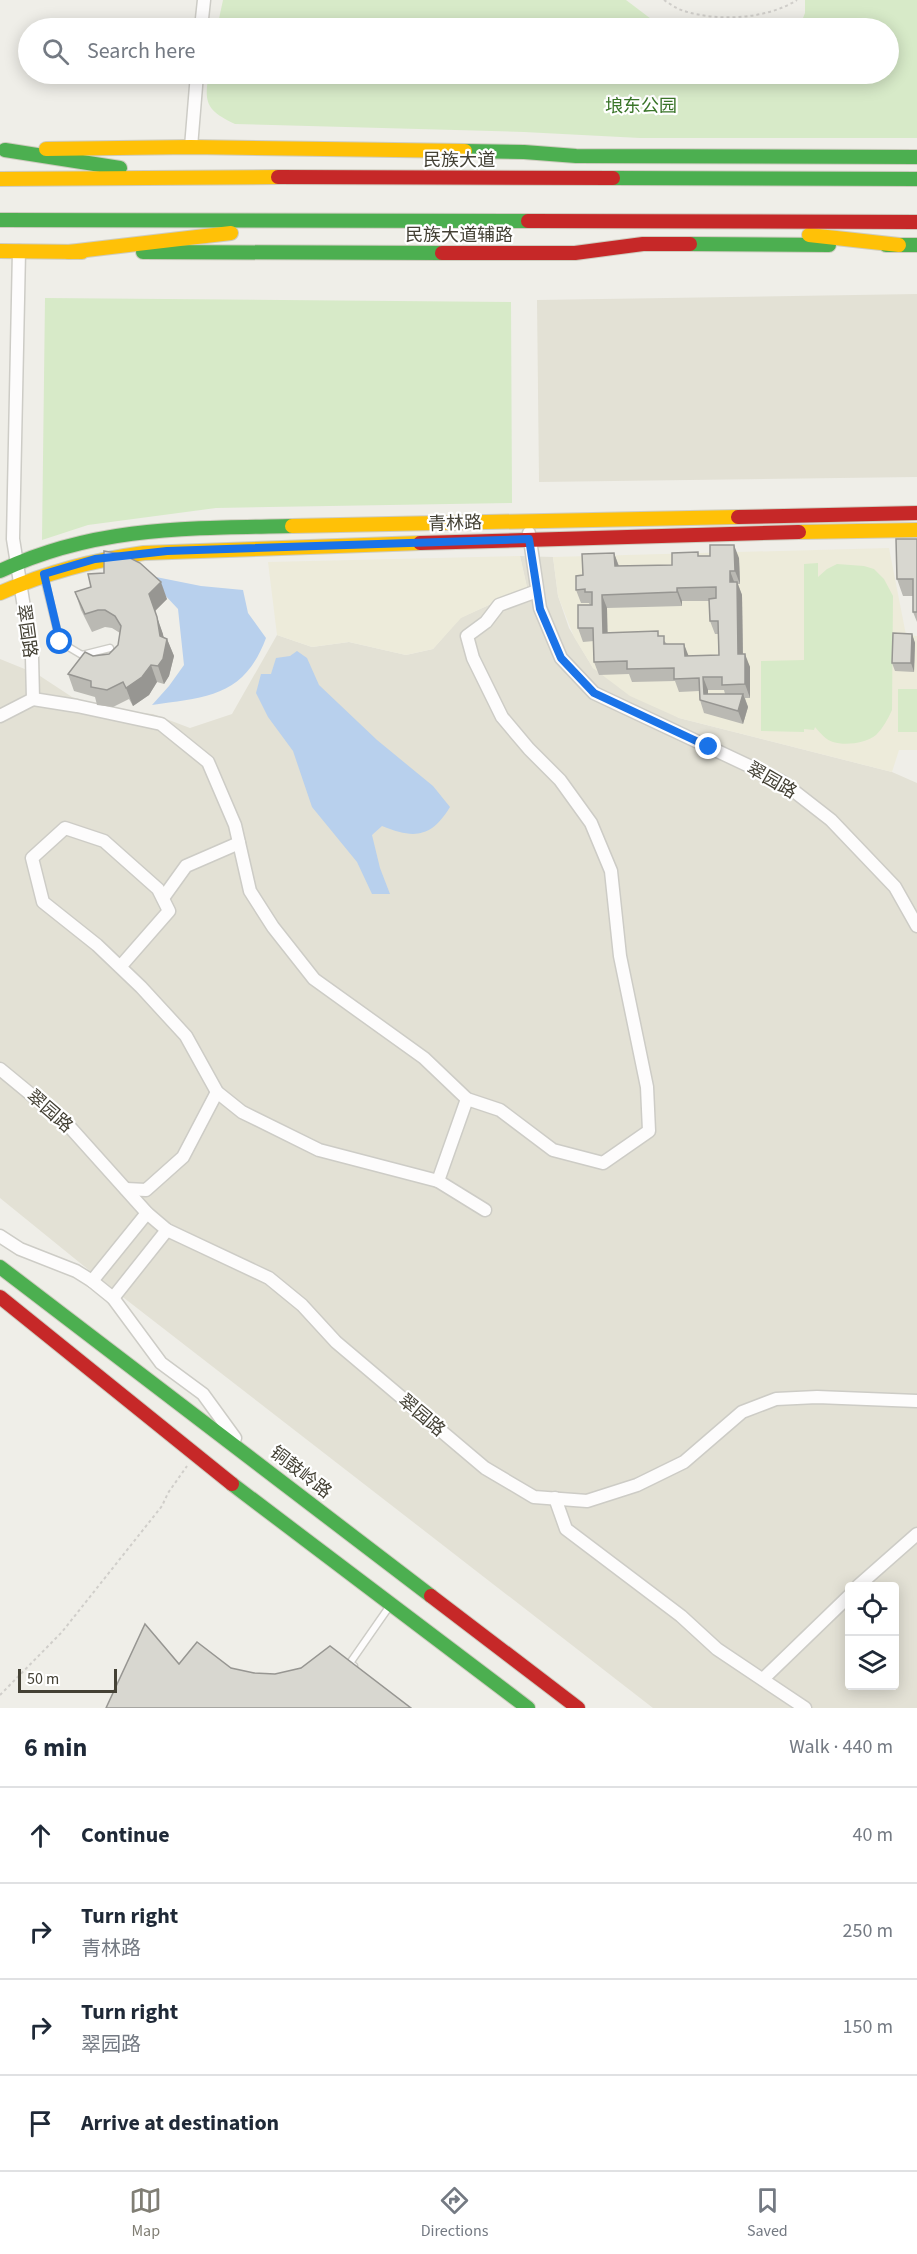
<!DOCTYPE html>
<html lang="en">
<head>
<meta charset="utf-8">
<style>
  body { margin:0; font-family:"Source Sans 3","Noto Sans SC",sans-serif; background:#f2f2f3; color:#1f2937 }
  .controls { position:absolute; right:18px; bottom:18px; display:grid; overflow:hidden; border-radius:6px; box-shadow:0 3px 15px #0003 }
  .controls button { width:54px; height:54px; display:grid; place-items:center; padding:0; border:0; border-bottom:2px solid #e0e1e3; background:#fff; color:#1f2937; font:30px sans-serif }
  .scale { position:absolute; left:18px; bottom:15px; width:99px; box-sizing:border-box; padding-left:6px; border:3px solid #444135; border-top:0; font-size:16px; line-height:21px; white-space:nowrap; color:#444135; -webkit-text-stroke:4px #fff; paint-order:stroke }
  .stop { position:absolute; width:18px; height:18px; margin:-14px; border:4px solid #1a73e8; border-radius:50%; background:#fff }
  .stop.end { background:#1a73e8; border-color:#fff; box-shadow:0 2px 6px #0008 }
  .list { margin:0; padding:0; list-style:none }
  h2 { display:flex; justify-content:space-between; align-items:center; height:78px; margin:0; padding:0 24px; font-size:26px }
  h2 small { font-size:20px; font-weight:400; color:#747a83 }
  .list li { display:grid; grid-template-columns:39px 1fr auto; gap:18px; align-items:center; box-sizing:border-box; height:96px; padding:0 24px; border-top:2px solid #e0e1e3 }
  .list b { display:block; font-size:22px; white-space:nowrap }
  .list p { margin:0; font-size:20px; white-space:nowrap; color:#747a83 }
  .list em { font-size:20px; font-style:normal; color:#747a83 }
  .icon { flex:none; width:33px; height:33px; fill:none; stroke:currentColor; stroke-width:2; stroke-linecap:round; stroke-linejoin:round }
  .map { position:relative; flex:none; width:917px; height:1708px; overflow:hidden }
  .search { position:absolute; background:#fff; box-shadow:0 3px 15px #0003; left:18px; right:18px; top:18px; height:66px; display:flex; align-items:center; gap:15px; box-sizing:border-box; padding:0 21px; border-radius:33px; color:#747a83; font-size:22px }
  .sheet { height:462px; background:#fff }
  nav { display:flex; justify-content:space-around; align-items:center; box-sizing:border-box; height:84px; border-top:2px solid #e0e1e3; background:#fff; font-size:16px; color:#747a83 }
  nav a { display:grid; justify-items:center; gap:3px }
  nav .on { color:#807e74 }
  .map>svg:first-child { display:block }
  .residential { fill:#e3e1d5; fill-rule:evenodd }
  .education { fill:#edebda }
  .green { fill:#d7eac8 }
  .water { fill:#b8d0ed }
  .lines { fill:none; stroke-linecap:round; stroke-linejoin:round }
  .lane-casing { stroke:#cdccc6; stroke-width:9 }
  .street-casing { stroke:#cdccc6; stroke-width:15 }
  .fast-casing { stroke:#ceccbf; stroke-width:16 }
  .slow-casing { stroke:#ceccbf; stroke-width:16 }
  .jam-casing { stroke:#ceccbf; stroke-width:16 }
  .path { stroke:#d0ceca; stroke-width:2; stroke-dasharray:3 3; stroke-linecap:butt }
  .lane { stroke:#fdfcfc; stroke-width:6 }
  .street { stroke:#fdfcfc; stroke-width:12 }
  .fast { stroke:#4caf50; stroke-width:14 }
  .slow { stroke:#ffc107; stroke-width:14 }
  .jam { stroke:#c62828; stroke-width:14 }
  .wall { fill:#bab9b3; fill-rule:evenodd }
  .shaded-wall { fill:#979692 }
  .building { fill:#d8d7d0; stroke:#979692; stroke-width:1.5; fill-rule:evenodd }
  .route { stroke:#1a73e8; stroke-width:8 }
  .labels { text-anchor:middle; stroke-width:4.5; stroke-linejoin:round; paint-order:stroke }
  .park-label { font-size:18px; fill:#3a7529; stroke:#fff }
  .street-label { font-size:18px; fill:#444135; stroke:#fff }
</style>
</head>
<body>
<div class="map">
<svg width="917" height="1708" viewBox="0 0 917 1708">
  <rect width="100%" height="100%" fill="#efeee8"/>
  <!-- residential -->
  <g class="residential">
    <path d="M 917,294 L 917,477 L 539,482 L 537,300 Z"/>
    <path d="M 520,556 L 553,557 L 558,596 L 569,628 L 593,668 L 679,718 L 892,772 L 917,783 L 917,1708 L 653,1708 L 106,1284 L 0,1198 L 0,659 L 37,674 L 72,697 L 116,711 L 153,714 L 190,728 L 232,714 L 277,635 L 312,647 L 349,642 L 406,655 L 433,649 L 460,618 L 527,588 ZM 850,1586 L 894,1586 L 894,1686 L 850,1686 Z"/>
  </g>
  <!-- education -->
  <g class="education">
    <path d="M 889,548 L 906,635 L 917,636 L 917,750 L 899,750 L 892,772 L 679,718 L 630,696 L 593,668 L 574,637 L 558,596 L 553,557 Z"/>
    <path d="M 520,556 L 527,587 L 461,618 L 433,649 L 406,655 L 349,642 L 312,647 L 277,635 L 268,562 Z"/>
  </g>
  <!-- green -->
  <g class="green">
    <path d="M 223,0 L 626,0 L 663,28 L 217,28 Z"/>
    <path d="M 805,0 L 917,0 L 917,138 L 640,138 L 524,132 L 235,124 C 208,111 203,104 209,74 L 888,74 L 888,28 L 799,28 L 805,13 Z"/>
    <path d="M 45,298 L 511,302 L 512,503 L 216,508 L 88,525 L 42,540 Z"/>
    <path d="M 818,563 L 818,577 L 827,569 L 837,564 L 864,566 L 874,569 L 884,579 L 893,596 L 892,710 C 888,719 883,728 876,735 C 866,743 846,746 833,742 C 826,740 820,733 815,727 L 814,730 L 804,729 L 804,732 L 761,731 L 761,661 L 804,660 L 804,564 Z"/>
    <rect x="898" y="689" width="19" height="43"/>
  </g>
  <!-- water -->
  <g class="water">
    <path d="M 146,575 L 201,586 L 243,590 L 248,613 L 266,638 C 244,697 207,697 152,705 L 169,686 L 184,665 L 178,609 Z"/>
    <path d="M 297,651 L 307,658 L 319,685 L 377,740 L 433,786 L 450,807 C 431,838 414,839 382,826 L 372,835 L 380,868 L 390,894 L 372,894 L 357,862 L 312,807 L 293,751 L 268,717 L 256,693 L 261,674 L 271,674 L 276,658 L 290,656 Z"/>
  </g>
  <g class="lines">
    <defs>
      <g id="lane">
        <path d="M 44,577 L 60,642 L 82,655 L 110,648"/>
        <path d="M 354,1666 L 350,1663 L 389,1607"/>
      </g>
      <g id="street">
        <path d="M 201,28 L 204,0"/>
        <path d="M 191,147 L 197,74"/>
        <path d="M 529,533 L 540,608 L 561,658 L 594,693 L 781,781 L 831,820 L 895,887 L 917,926"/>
        <path d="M 33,699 L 77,706 L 161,724 L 208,762 L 235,825 L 250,891 L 273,927 L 314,979 L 424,1058 L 467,1099 L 500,1110 L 553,1150 L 603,1163 L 649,1131 L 647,1087 L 620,956 L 611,871 L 591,823 L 560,780 L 529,749 L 502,717 L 473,658 L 467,636 L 486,622 L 499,605 L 537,591"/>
        <path d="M 0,716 L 33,699 L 32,657 L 13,539 L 19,251"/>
        <path d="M 163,898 L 186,866 L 239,843"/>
        <path d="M 120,967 L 169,911 L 158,889 L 104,841 L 65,828 L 32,858 L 43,902 L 97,945 L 141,987 L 186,1036 L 217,1092 L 242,1112 L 319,1150 L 438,1181 L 467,1099"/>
        <path d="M 0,1069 L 68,1125 L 147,1213 L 167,1230 L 269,1278 L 302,1305 L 336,1342 L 485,1468 L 534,1497 L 587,1501 L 637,1485 L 684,1462 L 742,1412 L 776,1399 L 817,1397 L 917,1401"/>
        <path d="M 438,1181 L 485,1210"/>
        <path d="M 126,1189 L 146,1190 L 183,1157 L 217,1092"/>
        <path d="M 0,1236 L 20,1249 L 76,1271 L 92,1281 L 113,1298 L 161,1363 L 203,1394 L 235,1438"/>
        <path d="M 92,1281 L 147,1213"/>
        <path d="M 113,1298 L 167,1230"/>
        <path d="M 555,1498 L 566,1529 L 681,1616 L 717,1649 L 805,1708"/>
        <path d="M 858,1586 L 917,1534"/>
        <path d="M 763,1679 L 850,1595"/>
      </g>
      <g id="fast">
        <path d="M 5,150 L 120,168"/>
        <path d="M 465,151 L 524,152 L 576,156 L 917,157"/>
        <path d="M 613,178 L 917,179"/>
        <path d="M 0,220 L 528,221"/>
        <path d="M 690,244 L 829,245"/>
        <path d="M 886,245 L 917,245"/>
        <path d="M 143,252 L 442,253"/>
        <path d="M 0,571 C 95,526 189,528 292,526"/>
        <path d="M 0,1267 L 431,1596"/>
        <path d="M 232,1484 L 528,1708"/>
      </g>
      <g id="slow">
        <path d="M 46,149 L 191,147 L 465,151"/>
        <path d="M 0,179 L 278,177"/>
        <path d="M 809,235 L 899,245"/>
        <path d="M 0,251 L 82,252"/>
        <path d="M 69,252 L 231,233"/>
        <path d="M 292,526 L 738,517"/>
        <path d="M 799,532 L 917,530"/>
        <path d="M 0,593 C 47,572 93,560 144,553 L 420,543"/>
      </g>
      <g id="jam">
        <path d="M 278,177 L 613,178"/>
        <path d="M 528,221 L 917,222"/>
        <path d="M 442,253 L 575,253 L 643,244 L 690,244"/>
        <path d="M 738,517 L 917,513"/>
        <path d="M 420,543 L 799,532"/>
        <path d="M 0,1297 L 232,1484"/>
        <path d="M 431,1596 L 578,1708"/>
      </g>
    </defs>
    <!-- lane casing -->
    <use href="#lane" class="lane-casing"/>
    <!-- street casing -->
    <use href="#street" class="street-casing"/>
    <!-- fast casing -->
    <use href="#fast" class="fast-casing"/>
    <!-- slow casing -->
    <use href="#slow" class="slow-casing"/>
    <!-- jam casing -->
    <use href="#jam" class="jam-casing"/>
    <!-- path -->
    <g class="path">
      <path d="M 664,0 C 670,4 677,9 684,11 C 719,22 767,19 797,0"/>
      <path d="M 0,1695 L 62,1632 L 162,1506 L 168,1493 L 187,1466"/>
    </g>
    <!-- lane -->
    <use href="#lane" class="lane"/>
    <!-- street -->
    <use href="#street" class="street"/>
    <!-- fast -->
    <use href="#fast" class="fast"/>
    <!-- slow -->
    <use href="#slow" class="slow"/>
    <!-- jam -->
    <use href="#jam" class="jam"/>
  </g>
  <!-- wall -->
  <g class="wall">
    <path d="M 917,539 L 917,622 L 913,612 L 913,596 L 903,596 L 897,579 Z"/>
    <path d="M 614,553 L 619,566 L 672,565 L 700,556 L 739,558 L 740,584 L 738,584 L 742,595 L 743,654 L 750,667 L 750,698 L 745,698 L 748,707 L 743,724 L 704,713 L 700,700 L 699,691 L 679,692 L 675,681 L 632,682 L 629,674 L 599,675 L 594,662 L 594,641 L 583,642 L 578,628 L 590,605 L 589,603 L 581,603 L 576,590 L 583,575 ZM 682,601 L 709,601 L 710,621 L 715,634 L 718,634 L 719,655 L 689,656 L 667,644 L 660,636 L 607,633 L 607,608 L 682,606 ZM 708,690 L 724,690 L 725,694 L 708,694 Z"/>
    <path d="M 104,573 L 167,599 L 155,611 L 164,638 L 167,639 L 174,656 L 169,676 L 164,684 L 157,682 L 149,695 L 133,706 L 129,699 L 113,707 L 97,705 L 95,697 L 74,691 L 68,674 L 93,656 L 109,654 L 118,645 L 120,633 L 112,628 L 105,627 L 92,632 L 81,610 L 75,592 L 91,587 Z"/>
    <path d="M 912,634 L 915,643 L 914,672 L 895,671 L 892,663 Z"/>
  </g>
  <!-- shaded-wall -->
  <g class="shaded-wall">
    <path d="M 734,545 L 739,558 L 740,584 L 735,571 Z"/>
    <path d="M 614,553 L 619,567 L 615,566 Z"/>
    <path d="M 730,571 L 735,584 L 730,582 Z"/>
    <path d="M 161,582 L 167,599 L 155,611 L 149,594 Z"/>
    <path d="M 737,582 L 742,595 L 743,667 L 738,654 Z"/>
    <path d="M 677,588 L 682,601 L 682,606 L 677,592 Z"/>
    <path d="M 602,595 L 607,608 L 608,646 L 603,633 Z"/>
    <path d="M 157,617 L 163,634 L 165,648 L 167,639 L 174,656 L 169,676 L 164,684 L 158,666 L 160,636 Z"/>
    <path d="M 912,634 L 915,643 L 914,672 L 911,663 Z"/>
    <path d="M 684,644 L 689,657 L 685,656 Z"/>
    <path d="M 745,654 L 750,667 L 750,698 L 745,684 Z"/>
    <path d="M 151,665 L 157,682 L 149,695 L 133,706 L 126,688 Z"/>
    <path d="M 703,677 L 708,690 L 708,702 L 704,694 Z"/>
    <path d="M 743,694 L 748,707 L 743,724 L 738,711 Z"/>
  </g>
  <!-- building -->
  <g class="building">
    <path d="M 896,539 L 917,539 L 917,612 L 913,612 L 913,579 L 897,579 Z"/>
    <path d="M 710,545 L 734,545 L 735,571 L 730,571 L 730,582 L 737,582 L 738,654 L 745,654 L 745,684 L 722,685 L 722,677 L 703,677 L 704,694 L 743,694 L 738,711 L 700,700 L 699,678 L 674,679 L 674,668 L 627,669 L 627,661 L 594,662 L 593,628 L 578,628 L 578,605 L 592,605 L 592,592 L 585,592 L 585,589 L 576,590 L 576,576 L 583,575 L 582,554 L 614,553 L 615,566 L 672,565 L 672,553 L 698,552 L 698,556 L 710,556 ZM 716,587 L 716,598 L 709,599 L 710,621 L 718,621 L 719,655 L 685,656 L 684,644 L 664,644 L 664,636 L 658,636 L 658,631 L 603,633 L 602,595 L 677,592 L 677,588 Z"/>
    <path d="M 104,551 L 122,554 L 140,563 L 161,582 L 149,594 L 157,617 L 160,636 L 167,639 L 163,659 L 158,666 L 151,665 L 142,677 L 126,688 L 123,682 L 107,690 L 91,687 L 91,681 L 68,674 L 85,652 L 93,656 L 109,654 L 118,645 L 121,626 L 115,616 L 105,610 L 98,610 L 85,614 L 75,592 L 91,587 L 88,574 L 104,573 Z"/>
    <path d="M 893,633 L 912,634 L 911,663 L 892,663 Z"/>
    <path d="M 145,1624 L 179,1664 L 197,1642 L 231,1668 L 254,1673 L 275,1674 L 301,1668 L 330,1646 L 411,1708 L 106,1708 Z"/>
  </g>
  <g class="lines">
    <!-- route -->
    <path class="route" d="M 60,642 L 44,574 L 95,559 L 167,551 L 529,539 L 540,609 L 561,658 L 594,693 L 709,747"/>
  </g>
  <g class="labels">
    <!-- park labels -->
    <g class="park-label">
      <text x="641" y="112">埌东公园</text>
    </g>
    <!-- street labels -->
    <g class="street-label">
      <text x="459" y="166">民族大道</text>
      <text x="459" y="241">民族大道辅路</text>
      <text transform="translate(455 523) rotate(-2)" y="6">青林路</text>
      <text transform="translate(27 631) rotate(82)" y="6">翠园路</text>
      <text transform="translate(772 780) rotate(30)" y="6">翠园路</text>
      <text transform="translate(50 1111) rotate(41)" y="6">翠园路</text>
      <text transform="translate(422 1415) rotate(40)" y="6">翠园路</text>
      <text transform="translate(301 1472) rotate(38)" y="6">铜鼓岭路</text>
    </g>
  </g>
</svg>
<div class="controls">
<button><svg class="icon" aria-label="locate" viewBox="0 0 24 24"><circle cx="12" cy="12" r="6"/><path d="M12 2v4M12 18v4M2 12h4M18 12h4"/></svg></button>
<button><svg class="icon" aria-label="layers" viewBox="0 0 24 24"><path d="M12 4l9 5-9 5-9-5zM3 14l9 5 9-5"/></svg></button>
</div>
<div class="scale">50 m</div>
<div class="stop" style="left:60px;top:642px"></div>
<div class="stop end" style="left:709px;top:747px"></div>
<div class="search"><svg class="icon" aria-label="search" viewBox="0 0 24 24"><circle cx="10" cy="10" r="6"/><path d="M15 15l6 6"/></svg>Search here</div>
</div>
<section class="sheet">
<h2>6 min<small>Walk · 440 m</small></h2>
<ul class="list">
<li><svg class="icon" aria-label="ahead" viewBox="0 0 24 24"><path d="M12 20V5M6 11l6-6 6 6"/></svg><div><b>Continue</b></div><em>40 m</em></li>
<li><svg class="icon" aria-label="right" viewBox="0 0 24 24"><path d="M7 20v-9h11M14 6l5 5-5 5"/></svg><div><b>Turn right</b><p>青林路</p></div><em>250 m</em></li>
<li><svg class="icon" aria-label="right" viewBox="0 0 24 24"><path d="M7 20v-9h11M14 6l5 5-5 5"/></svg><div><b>Turn right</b><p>翠园路</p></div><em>150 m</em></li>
<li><svg class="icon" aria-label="arrive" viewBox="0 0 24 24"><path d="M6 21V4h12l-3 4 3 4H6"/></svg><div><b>Arrive at destination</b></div></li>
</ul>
</section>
<nav>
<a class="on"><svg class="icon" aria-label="map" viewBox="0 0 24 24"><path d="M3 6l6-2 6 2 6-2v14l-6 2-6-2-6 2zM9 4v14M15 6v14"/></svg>Map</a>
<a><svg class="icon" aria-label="directions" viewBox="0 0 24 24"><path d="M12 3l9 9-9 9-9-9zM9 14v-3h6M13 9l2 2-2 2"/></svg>Directions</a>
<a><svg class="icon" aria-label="saved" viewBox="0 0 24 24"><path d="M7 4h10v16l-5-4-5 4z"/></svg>Saved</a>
</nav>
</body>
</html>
